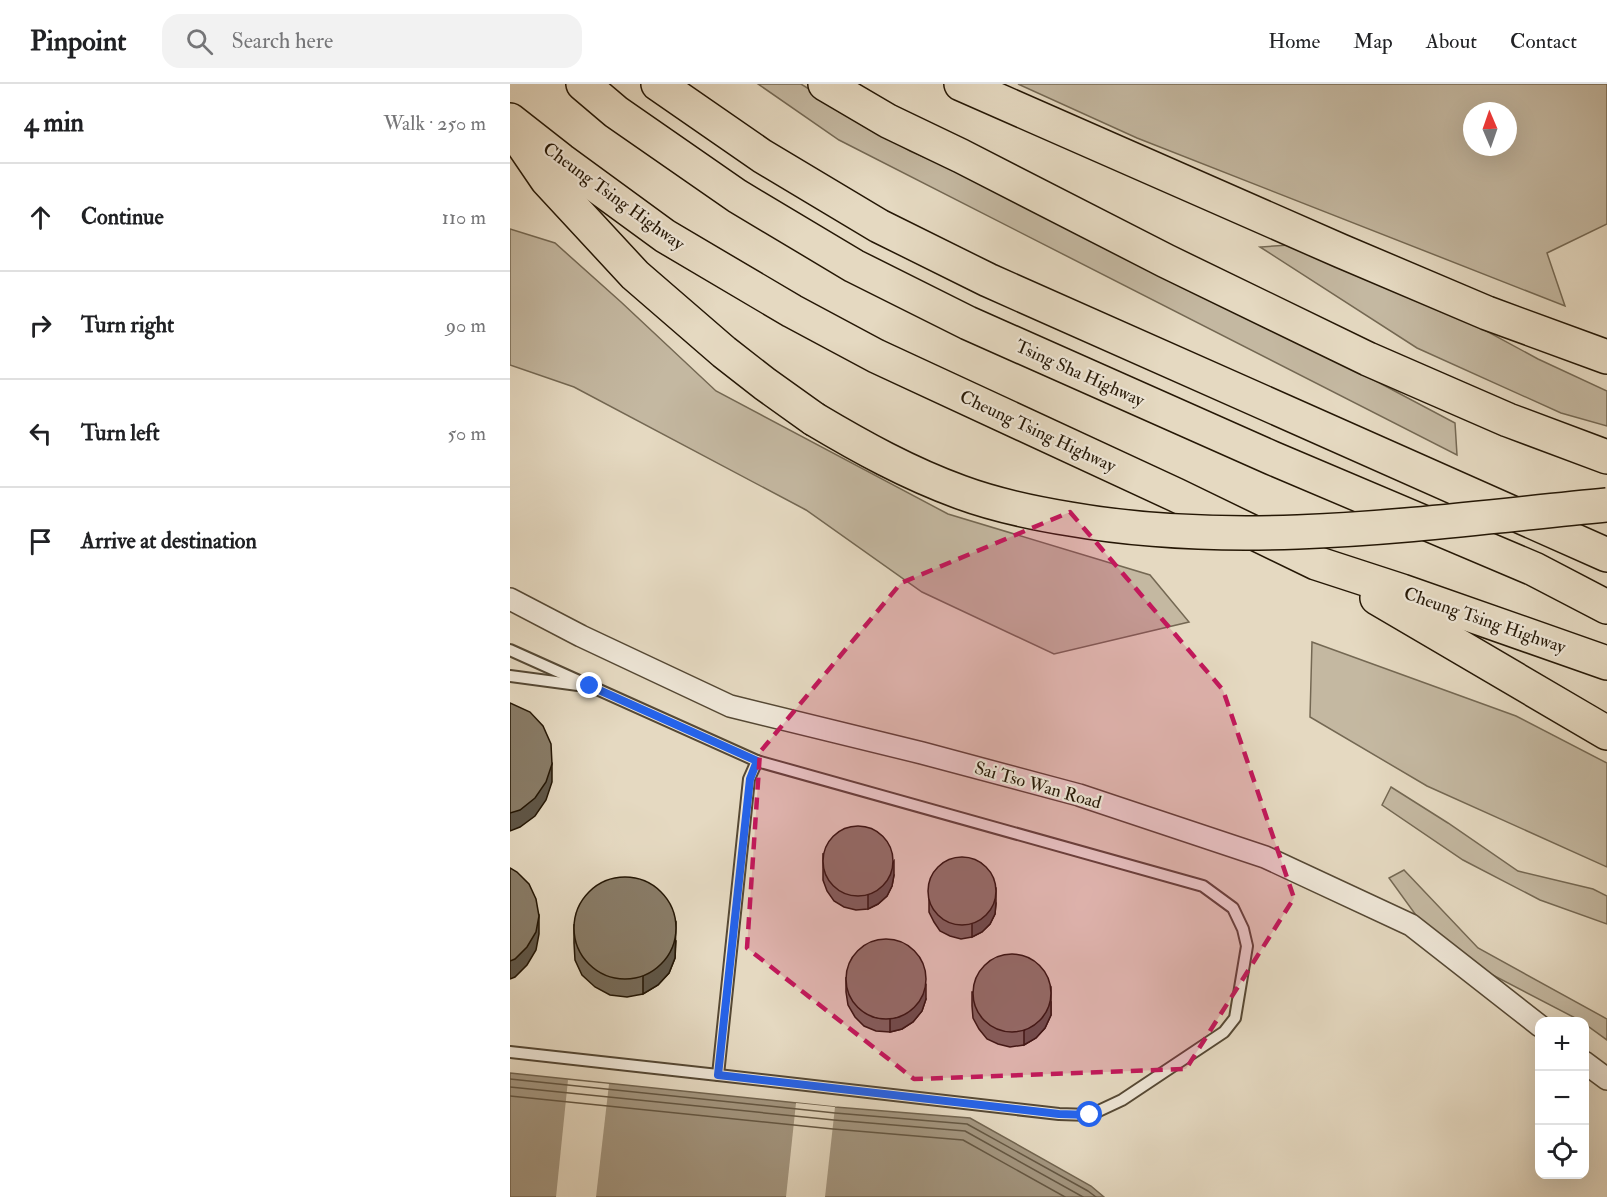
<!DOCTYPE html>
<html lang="en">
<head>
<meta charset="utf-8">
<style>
  body { margin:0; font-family:"IM FELL Double Pica",serif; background:#f2f2f2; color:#202124 }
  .controls { position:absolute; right:18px; bottom:18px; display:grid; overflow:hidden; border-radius:12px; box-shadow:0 6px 24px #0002 }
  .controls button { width:54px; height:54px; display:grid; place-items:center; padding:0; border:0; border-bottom:2px solid #e0e0e0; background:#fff; color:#202124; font:30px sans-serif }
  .compass { position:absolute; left:953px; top:18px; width:54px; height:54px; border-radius:50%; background:#fff; box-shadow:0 6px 24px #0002; rotate:358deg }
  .stop { position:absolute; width:18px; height:18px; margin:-14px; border:4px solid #2563eb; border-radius:50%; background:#fff }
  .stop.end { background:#2563eb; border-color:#fff; box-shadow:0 2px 6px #0008 }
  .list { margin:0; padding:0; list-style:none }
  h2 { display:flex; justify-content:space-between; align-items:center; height:78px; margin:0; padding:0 24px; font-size:26px }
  h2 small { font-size:20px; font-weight:400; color:#757577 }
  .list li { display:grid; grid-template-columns:39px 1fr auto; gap:18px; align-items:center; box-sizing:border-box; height:108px; padding:0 24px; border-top:2px solid #e0e0e0 }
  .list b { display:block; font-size:22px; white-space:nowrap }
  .list em { font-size:20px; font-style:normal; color:#757577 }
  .icon { flex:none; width:33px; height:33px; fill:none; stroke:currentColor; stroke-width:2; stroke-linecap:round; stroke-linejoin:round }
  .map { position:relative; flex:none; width:1097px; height:1113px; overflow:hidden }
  header { display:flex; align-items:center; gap:36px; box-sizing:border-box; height:84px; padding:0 30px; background:#fff; border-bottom:2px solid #e0e0e0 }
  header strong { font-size:28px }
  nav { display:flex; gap:33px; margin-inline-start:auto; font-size:21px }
  .search { width:420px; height:54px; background:#f2f2f2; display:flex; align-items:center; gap:15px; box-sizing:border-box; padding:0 21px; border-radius:18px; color:#757577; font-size:22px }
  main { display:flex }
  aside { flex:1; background:#fff }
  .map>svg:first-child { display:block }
  .green { fill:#c4b8a1; stroke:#746853; stroke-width:1.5; fill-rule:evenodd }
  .water { fill:#a49781; stroke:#71644f; stroke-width:1.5 }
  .pier { fill:#e5d9c1 }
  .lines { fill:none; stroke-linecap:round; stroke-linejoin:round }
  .shore { stroke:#645743; stroke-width:1.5 }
  .service-casing { stroke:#554834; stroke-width:14 }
  .minor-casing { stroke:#554834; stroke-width:24 }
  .motorway-casing { stroke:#251705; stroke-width:36 }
  .service { stroke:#eee6d7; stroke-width:10 }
  .minor { stroke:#eee6d7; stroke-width:21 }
  .motorway { stroke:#e5d9c1; stroke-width:33 }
  .motorway-bridge-casing { stroke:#251705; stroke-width:36; stroke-linecap:butt }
  .motorway-bridge { stroke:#e5d9c1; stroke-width:33 }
  .wall { fill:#766b59; stroke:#251705; stroke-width:1.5 }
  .shaded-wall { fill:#605748; stroke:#251705; stroke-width:1.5 }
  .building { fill:#897c67; stroke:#251705; stroke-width:1.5 }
  .route { stroke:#2563eb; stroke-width:8 }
  .marked { fill:#c2185b; fill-opacity:0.2; stroke:#c2185b; stroke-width:4.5; stroke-dasharray:12 8; stroke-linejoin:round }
  .labels { text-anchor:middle; stroke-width:4.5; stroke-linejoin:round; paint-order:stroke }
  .street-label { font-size:18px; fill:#251705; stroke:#eee6d7 }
</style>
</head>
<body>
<header>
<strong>Pinpoint</strong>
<div class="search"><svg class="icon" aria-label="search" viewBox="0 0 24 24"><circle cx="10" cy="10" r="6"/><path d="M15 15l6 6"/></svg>Search here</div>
<nav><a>Home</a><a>Map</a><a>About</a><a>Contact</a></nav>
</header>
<main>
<aside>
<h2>4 min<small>Walk · 250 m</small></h2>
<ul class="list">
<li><svg class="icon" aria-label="ahead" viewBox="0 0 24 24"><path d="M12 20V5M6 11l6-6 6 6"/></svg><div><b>Continue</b></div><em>110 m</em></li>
<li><svg class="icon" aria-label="right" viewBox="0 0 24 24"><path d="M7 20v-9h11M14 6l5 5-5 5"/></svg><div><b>Turn right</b></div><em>90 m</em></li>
<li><svg class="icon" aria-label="left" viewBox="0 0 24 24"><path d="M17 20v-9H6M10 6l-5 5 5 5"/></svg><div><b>Turn left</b></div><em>50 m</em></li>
<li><svg class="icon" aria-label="arrive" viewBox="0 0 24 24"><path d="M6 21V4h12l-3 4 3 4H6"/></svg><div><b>Arrive at destination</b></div></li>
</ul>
</aside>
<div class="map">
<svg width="1097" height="1113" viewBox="0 0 1097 1113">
  <rect width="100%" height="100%" fill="#e5d9c1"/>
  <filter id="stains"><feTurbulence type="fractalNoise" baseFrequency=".00333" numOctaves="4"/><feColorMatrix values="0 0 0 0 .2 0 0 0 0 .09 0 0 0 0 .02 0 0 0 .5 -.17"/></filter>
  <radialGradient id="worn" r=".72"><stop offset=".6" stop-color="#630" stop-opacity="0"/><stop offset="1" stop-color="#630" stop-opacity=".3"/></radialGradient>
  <!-- green -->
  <g class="green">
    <path d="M 248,0 L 291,0 L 400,67 L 572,141 L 945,339 L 947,371 L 329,56 Z"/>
    <path d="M 508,0 L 1097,0 L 1097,140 L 1037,169 L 1055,222 L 627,54 ZM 962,27 L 998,27 L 998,63 L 962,63 Z"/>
    <path d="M 0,145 L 45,159 L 111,218 L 206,307 L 438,430 L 640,491 L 679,538 L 544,570 L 412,508 L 296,426 L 64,303 L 0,281 Z"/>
    <path d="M 779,161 L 943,229 L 1028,275 L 1097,307 L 1097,342 L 1051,329 L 907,264 L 750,163 Z"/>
    <path d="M 802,558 L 1006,632 L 1097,679 L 1097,783 L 917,702 L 800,633 Z"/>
    <path d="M 881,703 L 938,739 L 1008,787 L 1083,805 L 1097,812 L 1097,840 L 1030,816 L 953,776 L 872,721 Z"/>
    <path d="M 894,786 L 968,864 L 1097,935 L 1097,956 L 1075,940 L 1074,938 L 1071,937 L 929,863 L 879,794 Z"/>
  </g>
  <!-- water -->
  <path class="water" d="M 0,989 L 325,1023 L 460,1034 L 581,1102 L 594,1113 L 0,1113 Z"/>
  <!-- pier -->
  <g class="pier">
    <path d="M 58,996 L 99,1000 L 86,1113 L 46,1113 Z"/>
    <path d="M 286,1019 L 325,1023 L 315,1113 L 276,1113 Z"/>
  </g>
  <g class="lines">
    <!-- shore -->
    <g class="shore">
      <path d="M 0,995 L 325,1029 L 457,1040 L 578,1107 L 586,1113"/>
      <path d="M 0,1003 L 324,1036 L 455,1047 L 573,1113"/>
      <path d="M 0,1012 L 323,1045 L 453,1056 L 555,1113"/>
    </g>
    <defs>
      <g id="service">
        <path d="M 0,566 L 247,677 L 693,802 L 723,824 L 733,845 L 737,862 L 725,934 L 714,948 L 612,1016 L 580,1031 L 549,1030 L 208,991"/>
        <path d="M 0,592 L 68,601"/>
        <path d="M 0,968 L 208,991 L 239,695 L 247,677"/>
      </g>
      <g id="minor">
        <path d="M 0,515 L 71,552 L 220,622 L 412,669 L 569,711 L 755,773 L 901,841 L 1030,942"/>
        <path d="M 1074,978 L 1097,995"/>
      </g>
      <g id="motorway">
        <path d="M 73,0 L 106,28 L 227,112 L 344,182 L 458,239 L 762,374 L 1024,485 L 1097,523"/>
        <path d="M 148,0 L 252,72 L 369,142 L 478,196 L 1097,471"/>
        <path d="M 315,0 L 378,37 L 451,72 L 656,177 L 858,275 L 998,336 L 1097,373"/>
        <path d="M 451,0 L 831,167 L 977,229 L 1097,273"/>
        <path d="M 0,36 L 51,76 L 155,152 L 282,227 L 366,272 L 666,411 L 806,479 L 892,507 L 1097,579"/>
        <path d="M 9,55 L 37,96 L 125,191 L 214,268 L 255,300 L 304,335"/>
        <path d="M 867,514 L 1097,649"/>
      </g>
    </defs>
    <!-- service casing -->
    <use href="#service" class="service-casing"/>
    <!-- minor casing -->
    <use href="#minor" class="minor-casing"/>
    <!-- motorway casing -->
    <use href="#motorway" class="motorway-casing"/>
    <!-- service -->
    <use href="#service" class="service"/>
    <!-- minor -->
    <use href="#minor" class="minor"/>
    <!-- motorway -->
    <use href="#motorway" class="motorway"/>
    <defs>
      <path id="motorway-bridge" d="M 304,335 C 351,363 398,389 450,408 C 485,421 523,429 560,435 C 737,466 920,438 1097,421"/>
    </defs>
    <!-- motorway-bridge casing -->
    <use href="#motorway-bridge" class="motorway-bridge-casing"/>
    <!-- motorway-bridge -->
    <use href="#motorway-bridge" class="motorway-bridge"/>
  </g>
  <!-- wall -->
  <g class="wall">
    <path d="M 313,770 L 384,791 L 382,802 L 377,812 L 368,820 L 358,825 L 346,826 L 334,823 L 324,817 L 317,807 L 313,796 Z"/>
    <path d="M 419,803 L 486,819 L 485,830 L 480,840 L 472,848 L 462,853 L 451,855 L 440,852 L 430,847 L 424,838 L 419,828 Z"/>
    <path d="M 64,841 L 166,857 L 165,874 L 159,889 L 148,901 L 133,910 L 117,913 L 100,911 L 85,903 L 72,891 L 65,876 L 64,859 Z"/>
    <path d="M 336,894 L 416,915 L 412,927 L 403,938 L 392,945 L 380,948 L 366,947 L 354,942 L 345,933 L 338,921 L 336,908 Z"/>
    <path d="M 462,908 L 541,918 L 541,931 L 535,944 L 526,954 L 514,961 L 500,963 L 488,960 L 477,955 L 469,945 L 463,934 L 462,922 Z"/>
  </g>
  <!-- shaded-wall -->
  <g class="shaded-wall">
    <path d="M 42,680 L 42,698 L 36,716 L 25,732 L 10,743 L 0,747 L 0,729 Z"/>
    <path d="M 384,777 L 384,791 L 382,802 L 377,812 L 368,820 L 358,825 L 358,811 Z"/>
    <path d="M 486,805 L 486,819 L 485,830 L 480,840 L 472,848 L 462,853 L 462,839 Z"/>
    <path d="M 29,832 L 29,850 L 26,866 L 17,881 L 5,893 L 0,895 L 0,877 Z"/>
    <path d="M 166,839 L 165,874 L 159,889 L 148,901 L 133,910 L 133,892 Z"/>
    <path d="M 416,901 L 416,915 L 412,927 L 403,938 L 392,945 L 380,948 L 380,934 Z"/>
    <path d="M 541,904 L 541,931 L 535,944 L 526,954 L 514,961 L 514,947 Z"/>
  </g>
  <!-- building -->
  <g class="building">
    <path d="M 0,619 L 20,628 L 33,642 L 41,660 L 42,680 L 36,698 L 25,714 L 10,726 L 0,729 Z"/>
    <circle cx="348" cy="777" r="35"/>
    <circle cx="452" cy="807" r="34"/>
    <path d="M 0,784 L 7,788 L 19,800 L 26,815 L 29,832 L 26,848 L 17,863 L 5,875 L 0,877 Z"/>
    <circle cx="115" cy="844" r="51"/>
    <circle cx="376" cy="895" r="40"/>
    <circle cx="502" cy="909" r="39"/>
  </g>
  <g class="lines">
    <!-- route -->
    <path class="route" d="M 80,602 L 247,677 L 240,695 L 208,991 L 549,1030 L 580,1031"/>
  </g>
  <!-- marked area -->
  <path class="marked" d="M 560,428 L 713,606 L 784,814 L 676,985 L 404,995 L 237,864 L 250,668 L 391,499 Z"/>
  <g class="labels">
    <!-- street labels -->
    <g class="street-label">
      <text transform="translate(104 112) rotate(36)" y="6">Cheung Tsing Highway</text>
      <text transform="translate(570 289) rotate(24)" y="6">Tsing Sha Highway</text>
      <text transform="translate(528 347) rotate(25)" y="6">Cheung Tsing Highway</text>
      <text transform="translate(975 536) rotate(19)" y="6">Cheung Tsing Highway</text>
      <text transform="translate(528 701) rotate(16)" y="6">Sai Tso Wan Road</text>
    </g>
  </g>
  <rect width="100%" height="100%" filter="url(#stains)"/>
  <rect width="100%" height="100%" fill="url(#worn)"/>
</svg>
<div class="controls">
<button>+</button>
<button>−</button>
<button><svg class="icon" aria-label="locate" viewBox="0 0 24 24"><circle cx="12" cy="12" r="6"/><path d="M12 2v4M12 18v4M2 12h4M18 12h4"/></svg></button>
</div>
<svg class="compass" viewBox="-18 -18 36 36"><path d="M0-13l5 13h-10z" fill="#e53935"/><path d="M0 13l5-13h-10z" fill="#757577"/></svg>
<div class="stop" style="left:580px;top:1031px"></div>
<div class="stop end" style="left:80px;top:602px"></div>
</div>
</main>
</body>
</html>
